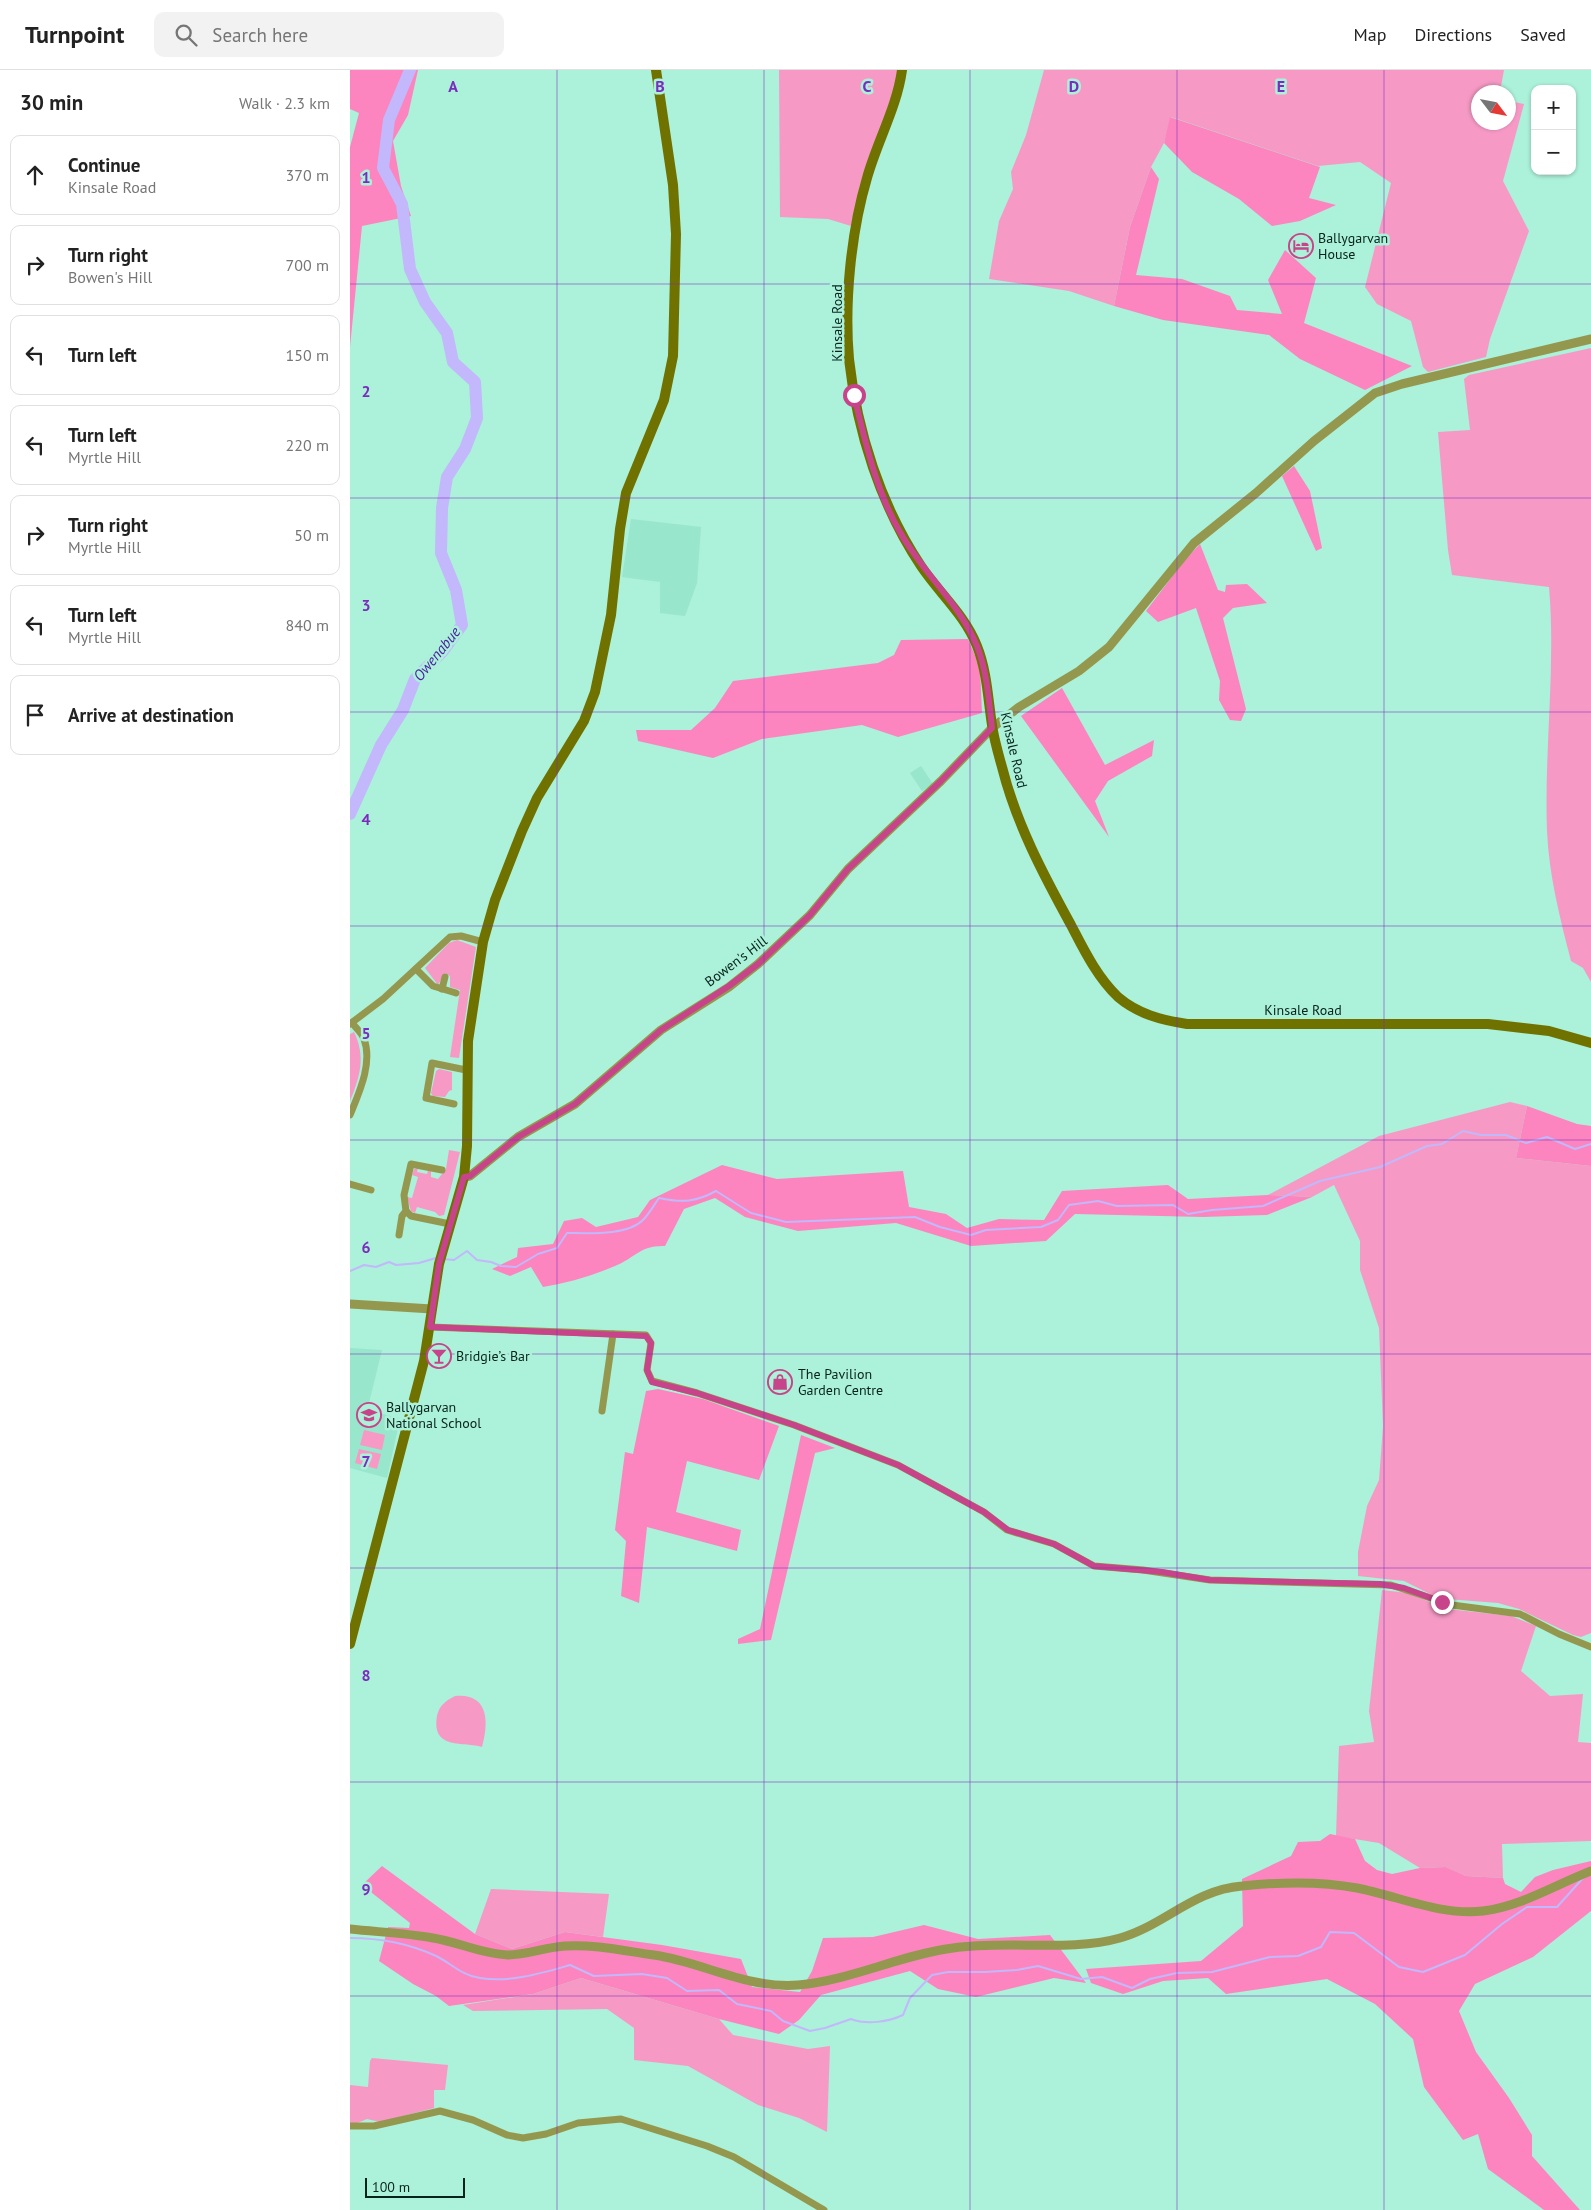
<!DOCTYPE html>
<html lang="en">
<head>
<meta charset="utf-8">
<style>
  body { margin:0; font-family:"PT Sans",sans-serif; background:#f2f2f2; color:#222 }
  .controls { position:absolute; right:15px; top:15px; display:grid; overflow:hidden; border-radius:10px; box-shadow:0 1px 4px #0004 }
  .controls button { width:45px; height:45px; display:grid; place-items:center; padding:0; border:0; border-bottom:1px solid #e0e0e0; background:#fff; color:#222; font:25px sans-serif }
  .compass { position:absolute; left:1121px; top:15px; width:45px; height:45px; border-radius:50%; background:#fff; box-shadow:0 1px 4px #0004; rotate:122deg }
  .scale { position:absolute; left:15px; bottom:12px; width:100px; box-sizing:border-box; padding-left:5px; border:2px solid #07241c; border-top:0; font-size:14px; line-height:18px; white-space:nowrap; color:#07241c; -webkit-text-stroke:4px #acf1d9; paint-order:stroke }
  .stop { position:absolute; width:15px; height:15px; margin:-11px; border:4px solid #c7448a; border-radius:50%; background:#fff }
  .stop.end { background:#c7448a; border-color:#fff; box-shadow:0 1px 5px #0008 }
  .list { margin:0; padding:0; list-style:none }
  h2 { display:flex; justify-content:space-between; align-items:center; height:65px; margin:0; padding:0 20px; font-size:21px }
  h2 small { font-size:16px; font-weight:400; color:#767676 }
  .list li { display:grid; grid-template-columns:32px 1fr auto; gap:15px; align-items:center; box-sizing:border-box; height:80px; margin:0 10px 10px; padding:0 10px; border:1px solid #e0e0e0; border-radius:10px }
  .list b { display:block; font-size:19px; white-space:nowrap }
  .list p { margin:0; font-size:16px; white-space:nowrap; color:#767676 }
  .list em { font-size:16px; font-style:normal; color:#767676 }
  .icon { flex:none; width:28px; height:28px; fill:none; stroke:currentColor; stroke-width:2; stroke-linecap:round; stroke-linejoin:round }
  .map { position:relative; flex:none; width:1241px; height:2140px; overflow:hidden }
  header { display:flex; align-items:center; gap:30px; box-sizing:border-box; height:70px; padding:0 25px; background:#fff; border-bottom:1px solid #e0e0e0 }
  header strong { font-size:24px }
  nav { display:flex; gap:28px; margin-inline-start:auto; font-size:18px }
  .search { width:350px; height:45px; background:#f2f2f2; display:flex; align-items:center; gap:12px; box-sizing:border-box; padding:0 18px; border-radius:10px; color:#767676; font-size:19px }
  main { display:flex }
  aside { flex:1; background:#fff }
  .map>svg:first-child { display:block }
  .built { fill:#98e6cc }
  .green { fill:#f69ac5 }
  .forest { fill:#fc85bf }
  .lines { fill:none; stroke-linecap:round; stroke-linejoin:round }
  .stream { stroke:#c2b8fb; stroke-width:2 }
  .river { stroke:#c2b8fb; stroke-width:12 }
  .minor { stroke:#94984e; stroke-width:7 }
  .tertiary { stroke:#94984e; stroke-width:9 }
  .secondary { stroke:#707200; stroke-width:10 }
  .route { stroke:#c7448a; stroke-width:6 }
  .grid { fill:none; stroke:#7b2cbf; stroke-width:1; stroke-opacity:0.55 }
  .labels { text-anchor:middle; stroke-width:5; stroke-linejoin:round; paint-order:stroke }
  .poi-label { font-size:14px; fill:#07241c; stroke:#acf1d9; text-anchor:start }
  .street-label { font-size:14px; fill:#07241c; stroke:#acf1d9 }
  .water-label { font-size:15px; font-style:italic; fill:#4c209f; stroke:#acf1d9 }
  .grid-label { font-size:16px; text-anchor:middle; font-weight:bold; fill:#7b2cbf; stroke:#acf1d9; stroke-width:5; stroke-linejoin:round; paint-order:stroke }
</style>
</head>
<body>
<header>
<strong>Turnpoint</strong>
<div class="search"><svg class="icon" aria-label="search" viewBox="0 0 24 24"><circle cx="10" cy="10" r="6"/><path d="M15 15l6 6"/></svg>Search here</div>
<nav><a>Map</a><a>Directions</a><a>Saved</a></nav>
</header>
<main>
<aside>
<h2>30 min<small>Walk · 2.3 km</small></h2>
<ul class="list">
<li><svg class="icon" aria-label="ahead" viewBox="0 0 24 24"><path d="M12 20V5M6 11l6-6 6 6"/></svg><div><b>Continue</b><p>Kinsale Road</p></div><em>370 m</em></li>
<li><svg class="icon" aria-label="right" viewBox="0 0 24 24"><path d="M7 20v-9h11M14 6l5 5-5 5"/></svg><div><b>Turn right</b><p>Bowen's Hill</p></div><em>700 m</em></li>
<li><svg class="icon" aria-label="left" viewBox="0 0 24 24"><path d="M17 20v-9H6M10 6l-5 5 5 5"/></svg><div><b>Turn left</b></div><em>150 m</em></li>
<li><svg class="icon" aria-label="left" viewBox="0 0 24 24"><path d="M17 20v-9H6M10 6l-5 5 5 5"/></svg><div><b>Turn left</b><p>Myrtle Hill</p></div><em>220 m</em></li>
<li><svg class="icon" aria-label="right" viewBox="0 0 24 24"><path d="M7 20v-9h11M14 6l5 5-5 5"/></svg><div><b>Turn right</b><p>Myrtle Hill</p></div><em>50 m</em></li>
<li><svg class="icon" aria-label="left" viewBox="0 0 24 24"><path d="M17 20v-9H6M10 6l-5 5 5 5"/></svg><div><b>Turn left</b><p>Myrtle Hill</p></div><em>840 m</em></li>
<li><svg class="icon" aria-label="arrive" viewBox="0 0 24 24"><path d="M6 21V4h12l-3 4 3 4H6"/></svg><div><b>Arrive at destination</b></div></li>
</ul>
</aside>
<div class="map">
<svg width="1241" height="2140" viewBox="0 0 1241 2140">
  <rect width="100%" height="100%" fill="#acf1d9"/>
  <!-- built -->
  <g class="built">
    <path d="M 281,449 L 351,457 L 347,513 L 335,546 L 310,543 L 310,512 L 272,507 Z"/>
    <path d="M 571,696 L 583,714 L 572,721 L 560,703 Z"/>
    <path d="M 0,1278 L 32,1280 L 19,1333 L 21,1338 L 27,1342 L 50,1349 L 37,1408 L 0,1398 Z"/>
  </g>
  <!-- green -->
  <g class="green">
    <path d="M 429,0 L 549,0 L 545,21 L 510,115 L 501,156 L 478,149 L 430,147 Z"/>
    <path d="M 694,0 L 1154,0 L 1150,22 L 1128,22 L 1128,52 L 1158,52 L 1159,31 L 1174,34 L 1153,111 L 1179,161 L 1140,269 L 1136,287 L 1078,302 L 1073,297 L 1061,251 L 1027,234 L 1015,217 L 1041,113 L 1010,92 L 968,96 L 821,47 L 814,73 L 801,97 L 780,157 L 764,236 L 719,221 L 639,209 L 649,151 L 663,119 L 661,102 L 676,65 Z"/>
    <path d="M 1241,278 L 1241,912 L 1233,898 L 1221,891 C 1210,848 1199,806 1197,761 C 1194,679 1206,598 1199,517 L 1102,505 L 1098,480 L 1088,362 L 1120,360 L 1114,309 L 1119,305 Z"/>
    <path d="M 107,870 L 126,877 L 109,988 L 100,987 L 110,920 L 100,917 L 100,906 L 95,903 L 88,915 L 75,898 L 99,873 Z"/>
    <path d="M 4,962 C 16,987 10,1006 0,1031 L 0,964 Z"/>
    <path d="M 89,999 L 102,1002 L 102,1020 L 99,1021 L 95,1027 L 83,1026 L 81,1023 L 86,1001 Z"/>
    <path d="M 1160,1032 L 1177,1036 L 1166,1088 L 1241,1096 L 1241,1563 L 1231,1567 L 1223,1565 L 1169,1539 L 1148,1533 L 1097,1529 L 1086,1527 L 1054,1511 L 1008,1506 L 1008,1482 L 1017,1436 L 1029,1410 L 1033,1356 L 1029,1258 L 1010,1200 L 1010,1171 L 984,1115 L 962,1127 L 918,1125 L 1029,1066 Z"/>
    <path d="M 99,1080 L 110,1082 L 94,1145 L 89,1146 L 85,1142 L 67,1137 L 65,1143 L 61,1141 L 57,1127 L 62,1128 L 68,1107 L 62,1105 L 64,1099 L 68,1098 L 67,1102 L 77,1104 L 78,1100 L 81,1100 L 81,1107 L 88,1109 L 96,1099 Z"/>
    <path d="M 14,1360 L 35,1365 L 32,1380 L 10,1375 Z"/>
    <path d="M 9,1379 L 31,1384 L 27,1399 L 5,1393 Z"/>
    <path d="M 1032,1520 L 1057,1523 L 1098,1539 L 1161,1546 L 1186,1556 L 1171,1601 L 1200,1626 L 1233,1624 L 1228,1672 L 1241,1673 L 1241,1771 L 1152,1774 L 1153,1808 L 1116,1806 L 1096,1797 L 1070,1798 L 1029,1773 L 986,1766 L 989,1676 L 1024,1672 L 1019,1641 Z"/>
    <path d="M 105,1626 C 139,1623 139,1652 132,1677 C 115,1671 81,1681 87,1646 C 89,1636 95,1631 105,1626 Z"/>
    <path d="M 141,1819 L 259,1824 L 253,1867 L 215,1862 L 162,1879 L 125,1864 Z"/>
    <path d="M 231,1908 L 369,1949 L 383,1965 L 458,1979 L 480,1976 L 477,2062 L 449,2048 L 408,2035 L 338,1996 L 284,1990 L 284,1958 L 257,1939 L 123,1941 L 113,1935 L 183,1924 Z"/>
    <path d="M 22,1988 L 98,1995 L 95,2020 L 84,2020 L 84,2038 L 30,2052 L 17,2049 L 5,2054 L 0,2053 L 0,2015 L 18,2017 L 20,1991 Z"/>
  </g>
  <!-- forest -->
  <g class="forest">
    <path d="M 0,0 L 68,0 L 58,45 L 43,71 L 51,116 L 61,146 L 12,156 L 0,277 L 0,77 L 9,43 L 0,39 Z"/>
    <path d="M 820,47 L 970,97 L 959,128 L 986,135 L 950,151 L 922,156 L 889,129 L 842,102 L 814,73 Z"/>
    <path d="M 801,97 L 809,109 L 786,205 L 832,209 L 880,226 L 887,240 L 932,244 L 918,210 L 935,180 L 966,208 L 954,253 L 1062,296 L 1015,320 L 950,289 L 919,265 L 813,250 L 764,236 L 780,157 Z"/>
    <path d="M 944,396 L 960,421 L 972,478 L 966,481 L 932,406 Z"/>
    <path d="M 850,474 L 868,520 L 875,522 L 876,515 L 897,514 L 917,533 L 883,538 L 873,548 L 896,639 L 891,651 L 880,650 L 869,630 L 870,611 L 846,538 L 808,552 L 796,541 L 834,491 Z"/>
    <path d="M 618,569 L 630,597 L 632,643 L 548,667 L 512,655 L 412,669 L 363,688 L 288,671 L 286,660 L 341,660 L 365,638 L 383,611 L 528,593 L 544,585 L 551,570 Z"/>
    <path d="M 712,618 L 755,695 L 804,670 L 802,686 L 758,711 L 745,731 L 759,767 L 671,646 Z"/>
    <path d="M 1177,1036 L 1227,1054 L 1241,1056 L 1241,1096 L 1166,1088 Z"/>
    <path d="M 372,1095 L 427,1109 L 553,1101 L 559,1137 L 596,1144 L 617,1158 L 649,1149 L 694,1150 L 712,1121 L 818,1115 L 838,1129 L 918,1125 L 962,1127 L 917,1145 L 853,1147 L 725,1144 L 696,1171 L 621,1176 L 546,1153 L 448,1161 L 395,1147 L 365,1128 L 334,1139 L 315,1176 C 290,1175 285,1188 265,1196 C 242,1206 217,1213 193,1217 L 181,1197 L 160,1206 L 142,1199 L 167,1187 L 168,1178 L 203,1174 L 214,1151 L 232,1148 L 246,1157 L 288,1147 L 300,1130 Z"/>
    <path d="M 308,1319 L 353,1329 L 429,1356 L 409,1410 L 337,1391 L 326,1442 L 391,1460 L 387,1481 L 297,1457 L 289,1533 L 271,1526 L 276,1471 L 265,1460 L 275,1382 L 283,1384 L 296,1321 Z"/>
    <path d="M 451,1365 L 485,1378 L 465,1383 L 421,1570 L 388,1574 L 388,1569 L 410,1559 Z"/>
    <path d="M 980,1764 L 1005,1769 L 1015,1791 L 1027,1800 L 1042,1804 L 1070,1798 L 1096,1797 L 1116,1806 L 1153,1808 L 1155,1814 L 1171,1822 L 1185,1807 L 1203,1800 L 1241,1791 L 1241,1841 L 1183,1887 L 1125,1914 L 1109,1941 L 1126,1982 L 1159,2028 L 1182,2065 L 1182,2086 L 1230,2140 L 1194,2140 L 1138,2099 L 1128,2064 L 1113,2070 L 1074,2017 L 1063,1969 L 1025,1934 L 977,1909 L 876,1924 L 858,1908 L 813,1911 L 773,1924 L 741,1913 L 736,1899 L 851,1891 L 893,1856 L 892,1809 L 941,1786 L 948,1772 L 970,1771 Z"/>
    <path d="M 32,1796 L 125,1864 L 162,1879 L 215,1862 L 312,1875 L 391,1889 L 402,1917 L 450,1922 L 462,1901 L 473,1868 L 523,1867 L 574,1855 L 628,1869 L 700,1865 L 736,1913 L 704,1908 L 626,1927 L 588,1919 L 560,1901 L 471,1925 L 449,1950 L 429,1964 L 369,1949 L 231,1908 L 183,1924 L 99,1936 L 86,1926 L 63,1914 L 29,1891 L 38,1857 L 59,1858 L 60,1853 L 12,1815 Z"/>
  </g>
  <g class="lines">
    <!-- stream -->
    <g class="stream">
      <path d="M 93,1189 L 104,1190 L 117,1181 L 127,1190 L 141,1192 L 151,1196 L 166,1197 L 188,1184 L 207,1178 L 217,1163 C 237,1163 277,1166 293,1150 C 299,1144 304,1135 309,1128 C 332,1133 346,1132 366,1121 L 401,1143 L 436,1152 L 565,1147 L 590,1157 L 621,1165 L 636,1160 L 691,1157 L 708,1150 L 719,1135 L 748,1131 L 767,1136 L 823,1135 L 838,1144 L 862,1140 L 913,1136 L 970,1111 L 1030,1097 L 1077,1076 L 1092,1074 L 1113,1061 L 1131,1065 L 1156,1065 L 1176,1073 L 1197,1067 L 1225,1079 L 1241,1074"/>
      <path d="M 0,1201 L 14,1195 L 26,1197 L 39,1192 L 46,1195 L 69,1193 L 86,1188"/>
      <path d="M 0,1868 C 30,1868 58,1873 86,1886 C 101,1893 112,1906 130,1908 C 160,1913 192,1903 220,1895 L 244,1906 L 292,1904 L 317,1908 L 337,1921 L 369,1920 L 387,1934 L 421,1941 L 433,1951 L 460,1961 L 475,1958 L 501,1949 C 517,1955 538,1952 553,1945 L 560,1928 L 582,1905 L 598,1902 L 635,1902 L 667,1900 L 688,1896 L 731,1909 L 752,1907 L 782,1918 L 800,1909 L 827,1903 L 862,1902 L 920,1887 L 948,1886 L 971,1877 L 980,1862 L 1004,1863 L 1049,1897 L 1073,1902 L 1115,1885 L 1152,1854 L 1177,1837 L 1207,1837 L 1234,1807"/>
    </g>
    <!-- river -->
    <path class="river" d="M 0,744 L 31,675 L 53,640 L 65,609 L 93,581 L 112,555 L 106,520 L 91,483 L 92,438 L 97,407 L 115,379 L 127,348 L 125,312 L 103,292 L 97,263 L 75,232 L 60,199 L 52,134 L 33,98 L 39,50 L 60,0"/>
    <!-- minor -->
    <g class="minor">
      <path d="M 66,899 L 83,916 L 106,923"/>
      <path d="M 92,919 L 95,907"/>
      <path d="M 0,954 L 33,929 L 100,867 L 111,866 L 133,872"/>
      <path d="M 104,1034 L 76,1028 L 82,993 L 116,1000"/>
      <path d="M 0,1045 C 9,1023 23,993 14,969 C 12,963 6,958 2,953"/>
      <path d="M 0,1114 L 21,1120"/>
      <path d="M 56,1141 L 61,1146 L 100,1154"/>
      <path d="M 49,1165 L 52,1146 L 56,1141 L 54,1125 L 61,1094 L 92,1100"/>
      <path d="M 80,1257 L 296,1265 L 301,1273 L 297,1300 L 302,1311 L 347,1323 L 444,1355 L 548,1395 L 634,1442 L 657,1460 L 704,1474 L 744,1496 L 793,1500 L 860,1510 L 1041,1515 L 1102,1535 L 1170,1544 L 1209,1564 L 1241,1577"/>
      <path d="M 252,1341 L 263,1264"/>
      <path d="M 0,2056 L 24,2056 L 90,2041 L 123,2050 L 157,2065 L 173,2068 L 196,2064 L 228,2053 L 271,2049 L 357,2076 L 384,2087 L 474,2140"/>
    </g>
    <!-- tertiary -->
    <g class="tertiary">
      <path d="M 114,1107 L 120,1106 L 168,1067 L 225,1034 L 311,960 L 379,917 L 408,894 L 460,845 L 498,799 L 591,711 L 642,658 L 669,637 L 729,601 L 759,577 L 844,473 L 906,423 L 964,371 L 1025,323 L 1052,314 L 1241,269"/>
      <path d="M 0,1234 L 82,1239"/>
      <path d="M 0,1859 C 27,1862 56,1863 83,1868 C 108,1872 132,1884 158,1885 C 177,1885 196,1877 215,1876 C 244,1874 275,1881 304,1885 C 353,1892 396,1919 448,1915 C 502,1910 550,1885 603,1878 C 655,1870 721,1882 770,1868 C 815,1855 843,1820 892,1816 C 930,1812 970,1811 1007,1818 C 1048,1826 1091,1846 1133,1841 C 1170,1837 1207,1814 1241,1801"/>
    </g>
    <!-- secondary -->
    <g class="secondary">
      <path d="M 552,0 C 547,37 527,72 517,108 C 501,162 494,233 499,289 C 507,362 531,436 571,496 C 589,523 615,545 627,576 C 637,601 638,629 642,655 C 644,669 648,683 652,697 C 666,753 693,804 721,855 C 734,880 747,907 768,927 C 788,944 811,950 837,954 L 1138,954 L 1199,961 L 1241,973"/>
      <path d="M 0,1574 L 74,1291 L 89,1194 L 114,1107 L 117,1076 L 118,971 L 133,872 L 145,830 L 172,761 L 187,728 L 234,651 L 245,622 L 261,545 L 270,459 L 276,423 L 314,330 L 323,286 L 326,164 L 323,115 L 306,0"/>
    </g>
  </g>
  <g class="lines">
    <!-- route -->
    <path class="route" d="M 504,325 C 515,371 526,421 550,462 C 572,502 610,534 627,576 C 637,601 639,631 642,658 L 591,711 L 498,799 L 460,845 L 408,894 L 379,916 L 311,960 L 225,1034 L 168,1067 L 120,1106 L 114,1107 L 89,1194 L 80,1257 L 296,1266 L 301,1273 L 297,1300 L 302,1312 L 347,1323 L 444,1355 L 548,1395 L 634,1442 L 658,1460 L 704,1474 L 744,1496 L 812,1502 L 860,1510 L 1030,1514 L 1054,1518 L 1092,1532"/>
  </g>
  <!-- grid -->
  <path class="grid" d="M 207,0 L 207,2140M 414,0 L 414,2140M 620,0 L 620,2140M 827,0 L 827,2140M 1034,0 L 1034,2140M 0,214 L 1241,214M 0,428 L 1241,428M 0,642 L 1241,642M 0,856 L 1241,856M 0,1070 L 1241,1070M 0,1284 L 1241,1284M 0,1498 L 1241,1498M 0,1712 L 1241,1712M 0,1926 L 1241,1926"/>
  <!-- icons -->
  <defs>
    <symbol id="hotel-ring" viewBox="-11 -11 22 22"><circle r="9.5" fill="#acf1d9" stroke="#c7448a" stroke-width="1.5"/><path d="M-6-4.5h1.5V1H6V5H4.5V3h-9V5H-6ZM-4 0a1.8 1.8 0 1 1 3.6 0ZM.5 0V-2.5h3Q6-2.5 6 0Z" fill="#c7448a"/></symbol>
    <symbol id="bar-ring" viewBox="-11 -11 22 22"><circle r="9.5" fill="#acf1d9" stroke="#c7448a" stroke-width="1.5"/><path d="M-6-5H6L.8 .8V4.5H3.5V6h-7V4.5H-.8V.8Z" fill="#c7448a"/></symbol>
    <symbol id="shop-ring" viewBox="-11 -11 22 22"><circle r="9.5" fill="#acf1d9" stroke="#c7448a" stroke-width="1.5"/><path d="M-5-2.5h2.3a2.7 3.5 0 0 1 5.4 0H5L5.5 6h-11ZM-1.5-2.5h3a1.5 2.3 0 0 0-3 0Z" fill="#c7448a"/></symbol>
    <symbol id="school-ring" viewBox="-11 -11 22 22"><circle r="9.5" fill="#acf1d9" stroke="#c7448a" stroke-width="1.5"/><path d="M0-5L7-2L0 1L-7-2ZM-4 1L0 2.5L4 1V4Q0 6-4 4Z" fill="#c7448a"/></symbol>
  </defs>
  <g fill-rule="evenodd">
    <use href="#hotel-ring" x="937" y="162" width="28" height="28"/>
    <use href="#bar-ring" x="75" y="1272" width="28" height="28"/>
    <use href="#shop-ring" x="416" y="1298" width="28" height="28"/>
    <use href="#school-ring" x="5" y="1331" width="28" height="28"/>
  </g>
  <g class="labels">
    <!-- poi labels -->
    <g class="poi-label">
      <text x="968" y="173">Ballygarvan<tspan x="968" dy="16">House</tspan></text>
      <text x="106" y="1291">Bridgie’s Bar</text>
      <text x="448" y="1309">The Pavilion<tspan x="448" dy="16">Garden Centre</tspan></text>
      <text x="36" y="1342">Ballygarvan<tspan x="36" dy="16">National School</tspan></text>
    </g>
    <!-- street labels -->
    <g class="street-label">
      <text transform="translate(487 253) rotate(-90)" y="5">Kinsale Road</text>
      <text transform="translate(664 680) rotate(77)" y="5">Kinsale Road</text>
      <text transform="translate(386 891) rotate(-37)" y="5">Bowen's Hill</text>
      <text x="953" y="945">Kinsale Road</text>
    </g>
    <!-- water labels -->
    <g class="water-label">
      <text transform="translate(87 584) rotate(-51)" y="5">Owenabue</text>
    </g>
  </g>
  <g class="grid-label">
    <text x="103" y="22">A</text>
    <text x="310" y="22">B</text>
    <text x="517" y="22">C</text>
    <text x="724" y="22">D</text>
    <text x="931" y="22">E</text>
    <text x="16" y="113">1</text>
    <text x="16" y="327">2</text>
    <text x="16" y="541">3</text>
    <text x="16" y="755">4</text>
    <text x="16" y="969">5</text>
    <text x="16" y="1183">6</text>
    <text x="16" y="1397">7</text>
    <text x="16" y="1611">8</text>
    <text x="16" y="1825">9</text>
  </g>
</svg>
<div class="controls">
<button>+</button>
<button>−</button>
</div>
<svg class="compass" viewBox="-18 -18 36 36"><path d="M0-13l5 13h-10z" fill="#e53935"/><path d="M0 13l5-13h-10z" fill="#767676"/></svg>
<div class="scale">100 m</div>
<div class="stop" style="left:504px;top:325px"></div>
<div class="stop end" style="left:1092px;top:1532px"></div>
</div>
</main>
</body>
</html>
